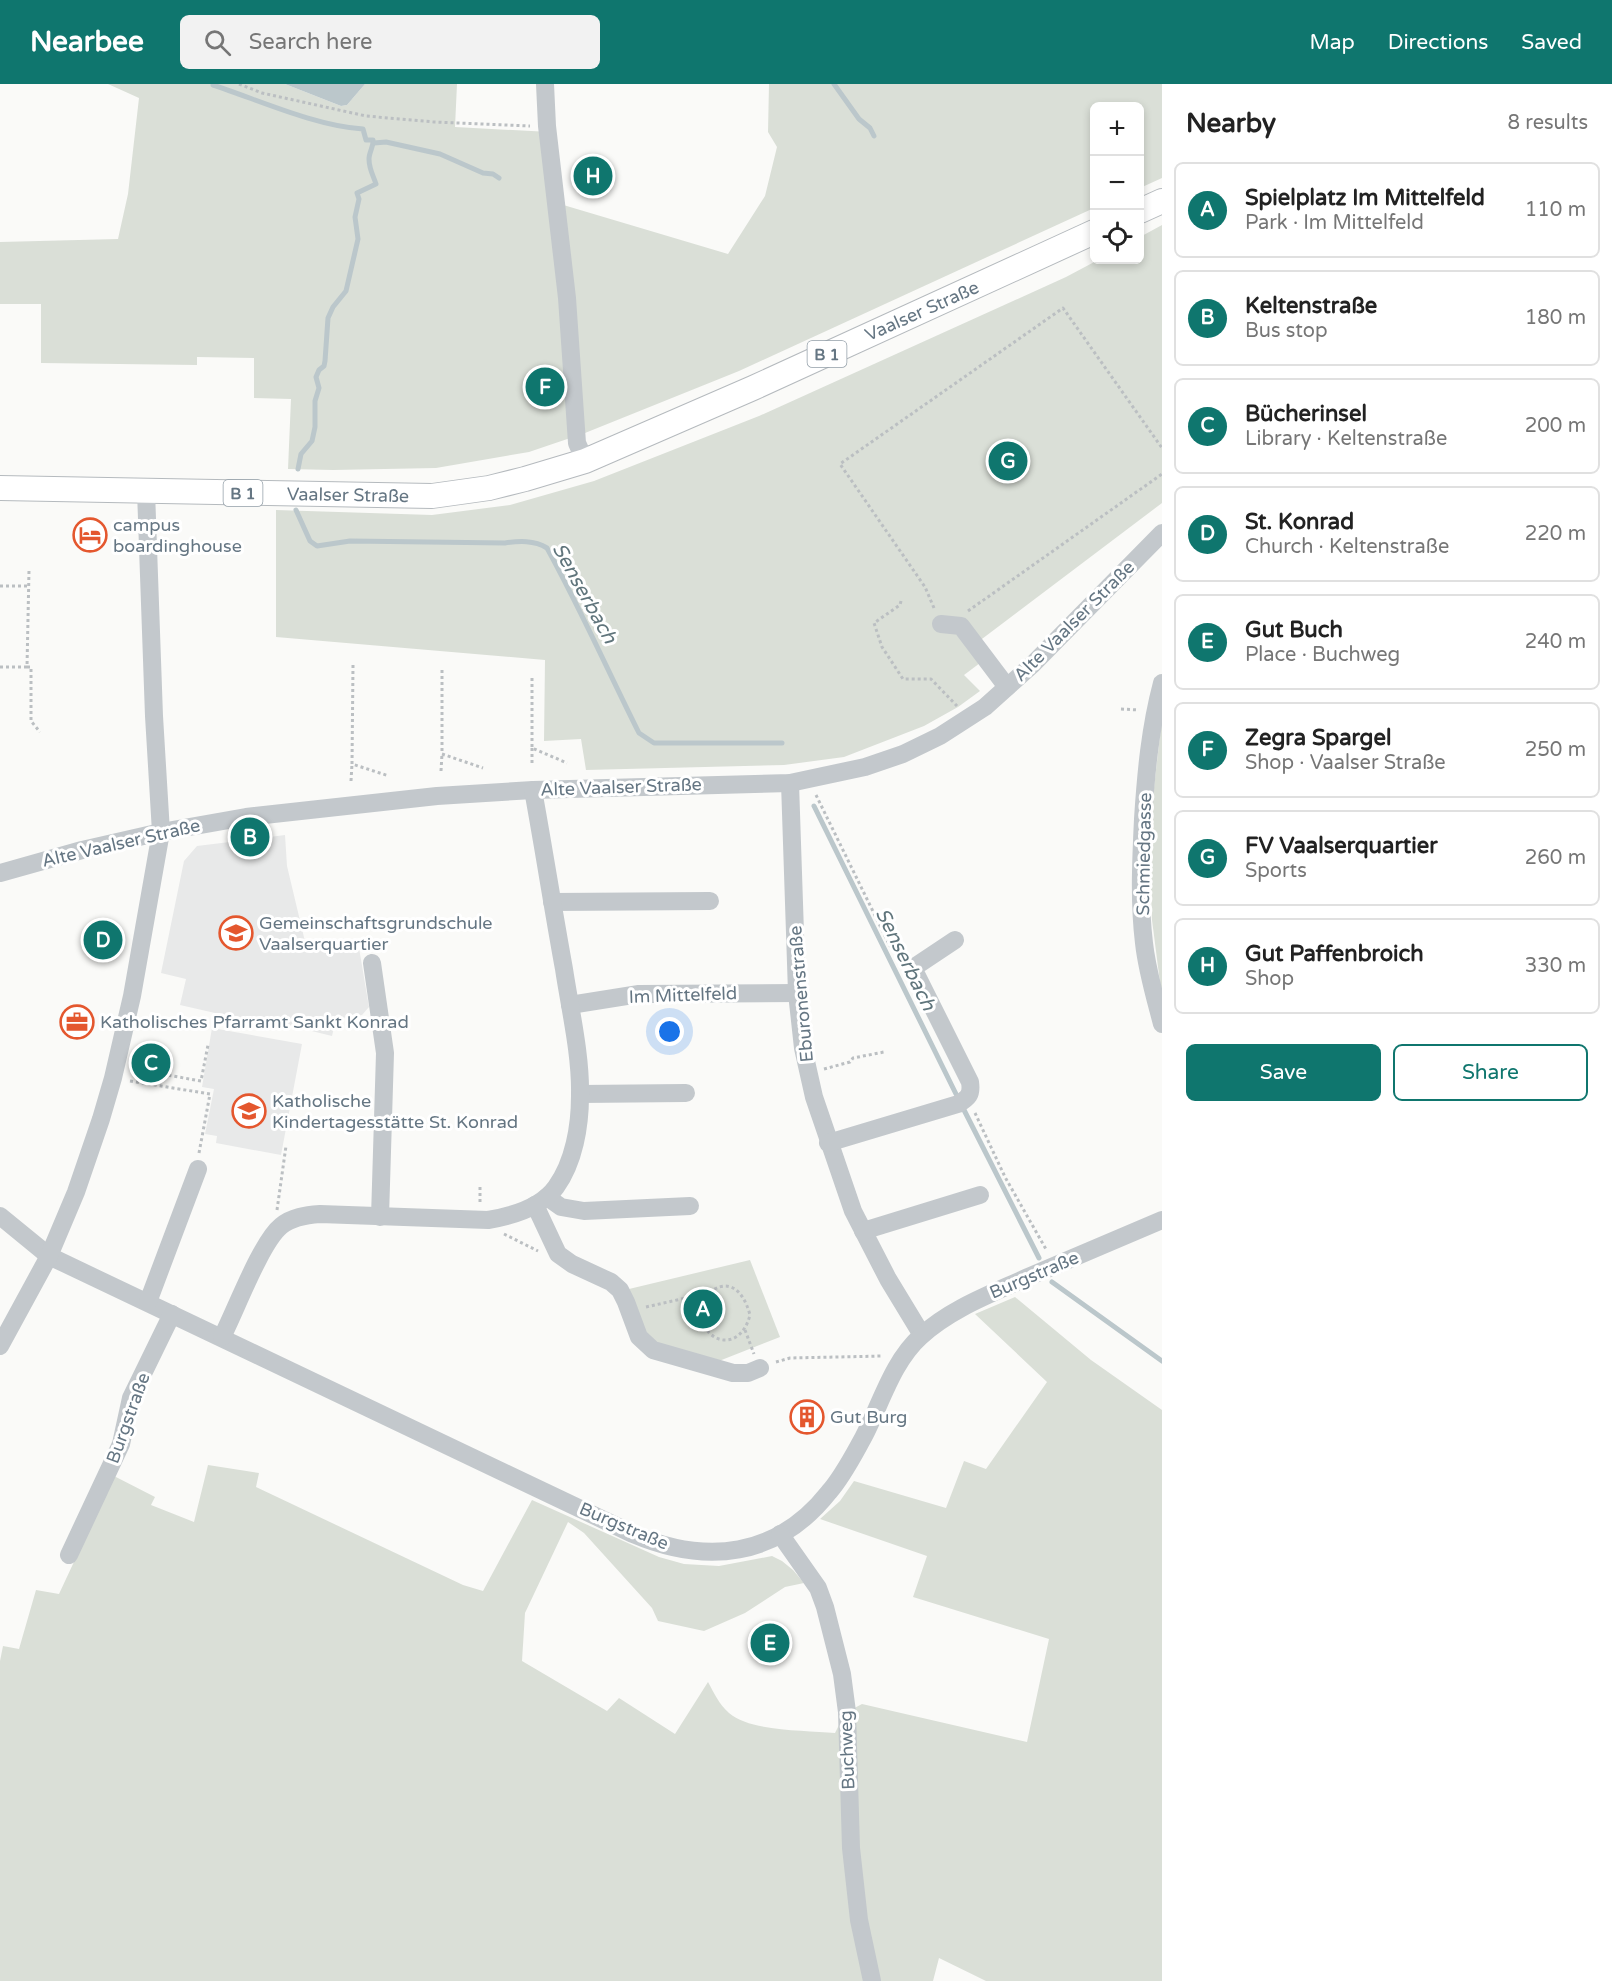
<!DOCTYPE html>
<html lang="en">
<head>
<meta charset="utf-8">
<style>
  body { margin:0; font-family:"Varela Round",sans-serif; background:#f2f2f2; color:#222 }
  .controls { position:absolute; right:18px; top:18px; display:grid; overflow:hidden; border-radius:9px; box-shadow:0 3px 9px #0003 }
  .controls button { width:54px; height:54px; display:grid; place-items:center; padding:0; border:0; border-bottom:2px solid #e0e0e0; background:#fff; color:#222; font:30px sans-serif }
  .you { position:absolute; left:670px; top:948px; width:21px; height:21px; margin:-15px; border:4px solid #fff; border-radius:50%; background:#1a73e8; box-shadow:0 0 0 9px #1a73e833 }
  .badge { display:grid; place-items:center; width:39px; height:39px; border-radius:50%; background:#0f766e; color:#fff; font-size:20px; font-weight:700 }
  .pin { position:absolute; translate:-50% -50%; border:3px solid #fff; box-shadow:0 2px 6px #0006 }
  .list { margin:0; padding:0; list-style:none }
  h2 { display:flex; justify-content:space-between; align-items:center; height:78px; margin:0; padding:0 24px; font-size:26px }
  h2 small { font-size:20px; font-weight:400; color:#767676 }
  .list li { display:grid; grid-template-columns:39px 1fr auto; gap:18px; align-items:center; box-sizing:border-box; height:96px; margin:0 12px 12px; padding:0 12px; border:2px solid #e0e0e0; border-radius:9px }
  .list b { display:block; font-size:22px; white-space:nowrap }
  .list p { margin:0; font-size:20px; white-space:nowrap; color:#767676 }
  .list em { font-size:20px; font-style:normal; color:#767676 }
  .actions { display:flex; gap:12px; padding:18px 24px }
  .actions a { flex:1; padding:14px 0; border:2px solid #0f766e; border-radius:9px; text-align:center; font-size:21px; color:#0f766e }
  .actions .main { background:#0f766e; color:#fff }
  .icon { flex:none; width:33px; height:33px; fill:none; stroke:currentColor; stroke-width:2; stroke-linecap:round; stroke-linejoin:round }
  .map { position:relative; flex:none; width:1162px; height:1897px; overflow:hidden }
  header { display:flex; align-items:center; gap:36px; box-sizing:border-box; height:84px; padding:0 30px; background:#0f766e; color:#fff }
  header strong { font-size:28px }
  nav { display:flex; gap:33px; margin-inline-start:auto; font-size:21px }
  .search { width:420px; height:54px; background:#f2f2f2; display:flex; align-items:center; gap:15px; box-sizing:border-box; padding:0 21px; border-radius:9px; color:#767676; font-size:22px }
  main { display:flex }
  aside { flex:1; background:#fff }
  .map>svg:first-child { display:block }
  .built { fill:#e8e9e9 }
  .green { fill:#dadfd7 }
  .water { fill:#bbc7cb }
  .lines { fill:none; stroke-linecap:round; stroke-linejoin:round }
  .stream { stroke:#bbc7cb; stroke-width:5 }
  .major-casing { stroke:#b5babe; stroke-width:26 }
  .path { stroke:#bbbfc2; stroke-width:3; stroke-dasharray:3 3; stroke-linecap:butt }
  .minor { stroke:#c3c8cc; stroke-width:18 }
  .major { stroke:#fff; stroke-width:24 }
  .labels { text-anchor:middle; stroke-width:6; stroke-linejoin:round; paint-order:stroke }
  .shield { fill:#fff; stroke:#939fa8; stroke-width:1.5 }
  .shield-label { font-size:16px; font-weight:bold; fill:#657683 }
  .street-label { font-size:18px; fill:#657683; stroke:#fff }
  .poi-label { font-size:18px; fill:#657683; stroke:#fff; text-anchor:start }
  .water-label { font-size:20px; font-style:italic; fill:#60757c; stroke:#fff }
</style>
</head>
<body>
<header>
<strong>Nearbee</strong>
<div class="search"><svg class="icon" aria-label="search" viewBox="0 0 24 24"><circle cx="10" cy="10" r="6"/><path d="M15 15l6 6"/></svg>Search here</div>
<nav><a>Map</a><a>Directions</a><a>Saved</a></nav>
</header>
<main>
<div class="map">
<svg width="1162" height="1897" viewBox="0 0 1162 1897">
  <rect width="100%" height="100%" fill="#fafaf8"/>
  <!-- built -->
  <g class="built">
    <path d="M 285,751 L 287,782 L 307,866 L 358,858 L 369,923 L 362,931 L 336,935 L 332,952 L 287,941 L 285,945 L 180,921 L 186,895 L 161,889 L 184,777 L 197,762 Z"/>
    <path d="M 212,944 L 302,960 L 281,1071 L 216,1059 L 217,1052 L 205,1050 L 214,1005 L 202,1003 Z"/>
  </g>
  <!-- green -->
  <g class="green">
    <path d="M 108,0 L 285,0 L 341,22 L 347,21 L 365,0 L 457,0 L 455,43 L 550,48 L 560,120 L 728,170 L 765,112 L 777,63 L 768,48 L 769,0 L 1162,0 L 1162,94 L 1140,104 L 1140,22 L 1094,22 L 1094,124 L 739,287 L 585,349 L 529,368 L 436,384 L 333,386 L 288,385 L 291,315 L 254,314 L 254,274 L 197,273 L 197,281 L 41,279 L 41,220 L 0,220 L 0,158 L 118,155 L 128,110 L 139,14 Z"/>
    <path d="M 1162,141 L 1162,419 L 970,564 L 980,579 L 964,591 L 980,607 L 958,623 L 924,642 L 844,673 L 784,681 L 586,686 L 581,655 L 544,657 L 545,576 L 276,553 L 276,426 L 432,431 L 510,421 L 594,397 L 759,332 L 1066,193 L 1098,176 L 1140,176 L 1140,153 Z"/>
    <path d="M 1162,634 L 1162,914 L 1152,836 L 1149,747 Z"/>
    <path d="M 750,1176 L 780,1253 L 719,1277 L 659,1263 L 647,1253 L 629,1205 Z"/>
    <path d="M 1015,1213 L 1091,1276 L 1162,1326 L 1162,1897 L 986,1897 L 939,1874 L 933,1897 L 0,1897 L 0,1577 L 3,1562 L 19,1565 L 36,1506 L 59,1510 L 114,1392 L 155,1413 L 151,1421 L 194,1438 L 208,1381 L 259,1389 L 256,1403 L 463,1501 L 483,1507 L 532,1416 L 659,1473 L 684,1480 L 719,1482 L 772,1472 L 782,1477 L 793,1486 L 804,1499 L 785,1503 L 745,1529 L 704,1547 L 658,1537 L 652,1524 L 584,1449 L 568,1438 L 525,1529 L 522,1577 L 607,1627 L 619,1614 L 675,1650 L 708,1598 C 714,1609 719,1620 729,1629 C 751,1648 806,1646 835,1649 L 845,1629 L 862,1620 L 1027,1658 L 1049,1555 L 913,1513 L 927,1472 L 820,1435 L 840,1417 L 854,1397 L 946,1424 L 964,1377 L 986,1385 L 1047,1298 L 975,1230 Z"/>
  </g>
  <!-- water -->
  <path class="water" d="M 285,0 L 365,0 L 347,21 L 341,22 Z"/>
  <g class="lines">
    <!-- stream -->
    <g class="stream">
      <path d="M 834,0 L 859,35 L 870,44 L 874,52"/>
      <path d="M 213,1 C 259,16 315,42 363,45 L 366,56 L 373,56 C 374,62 369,68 369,75 C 369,85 373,91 376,100 L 357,109 L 359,115 L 355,133 L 358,155 L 346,207 L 333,223 L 328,234 L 325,277 L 324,282 L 319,286 L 316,293 L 319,304 L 315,317 L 315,343 L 312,357 L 301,370 L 298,385"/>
      <path d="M 374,59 L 386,58 L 440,70 L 483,89 L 493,90 L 499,94"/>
      <path d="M 296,426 L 310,457 L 317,462 L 350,457 L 505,459 C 519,457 534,456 547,464 C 580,524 608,587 639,649 L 654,659 L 782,659"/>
      <path d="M 814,722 L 956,1010"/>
      <path d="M 963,1024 L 1039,1174"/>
      <path d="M 1052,1198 L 1162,1277"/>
    </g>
    <defs>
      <g id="major">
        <path d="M 1140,127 L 1162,117"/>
        <path d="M 0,404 L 432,412 L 489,404 L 525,395 L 585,377 L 753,304 L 1094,148"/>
      </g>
    </defs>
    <!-- major casing -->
    <use href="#major" class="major-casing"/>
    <!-- path -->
    <g class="path">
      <path d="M 239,0 L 262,9 L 366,32 L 434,38 L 530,42"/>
      <path d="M 0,502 L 29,502"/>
      <path d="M 901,517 L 900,521 L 874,539 L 882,563 L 903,595 L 931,595 L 957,622"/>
      <path d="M 934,524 L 925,503 L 840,380 L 1063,224 L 1162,364"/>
      <path d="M 968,527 L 1162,390"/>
      <path d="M 353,581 L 352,680 L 389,692"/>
      <path d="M 0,583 L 27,583 L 29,486"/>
      <path d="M 27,583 L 31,583 L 31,637 L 40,648"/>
      <path d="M 442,586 L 442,670 L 483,684"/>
      <path d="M 532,594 L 532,664 L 567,679"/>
      <path d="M 1121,625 L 1139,626"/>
      <path d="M 532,664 L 532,680"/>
      <path d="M 441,687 L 442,670"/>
      <path d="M 351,697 L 352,680"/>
      <path d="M 816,711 L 890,862 L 901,872"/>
      <path d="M 133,985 L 201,997 L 208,961"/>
      <path d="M 824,985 L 850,978 L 853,974 L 884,968"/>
      <path d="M 130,997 L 210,1010 L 199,1069"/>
      <path d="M 975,1029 L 1005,1093 L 1047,1167"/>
      <path d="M 480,1118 L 480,1102"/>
      <path d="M 277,1126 L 286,1062"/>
      <path d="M 504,1150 L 538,1167"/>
      <path d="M 646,1223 L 690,1213 L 704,1213 C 727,1191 743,1205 750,1231 C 738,1277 689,1253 704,1213"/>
      <path d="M 745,1246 L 754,1270"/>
      <path d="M 776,1278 L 790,1274 L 883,1272"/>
    </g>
    <!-- minor -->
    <g class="minor">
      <path d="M 545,0 L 547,42 L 567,214 L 577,359 L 585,377"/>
      <path d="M 941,540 L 961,542 L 1007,603"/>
      <path d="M 1162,599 C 1150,644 1146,689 1143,735 C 1141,776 1139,818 1144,859 C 1147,887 1155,913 1162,940"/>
      <path d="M 790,699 L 797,909 L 803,964 L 814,1013 L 853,1127 L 888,1195 L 922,1251"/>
      <path d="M 0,789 L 82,766 L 161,748 L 246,733 L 437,712 L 533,706 L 790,699 L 865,683 L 903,670 L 940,652 L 985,623 L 1033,580 L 1162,449"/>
      <path d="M 552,818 L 710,817"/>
      <path d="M 372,879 L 385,969 L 380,1133"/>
      <path d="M 570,921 L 639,910 L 797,909"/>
      <path d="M 580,1010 L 686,1009"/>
      <path d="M 828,1059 L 958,1020 C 968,1014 972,1011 970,998 L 913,884 L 955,856"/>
      <path d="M 547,1113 L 561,1123 L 584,1127 L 690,1122"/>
      <path d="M 535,1121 L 558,1170 L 572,1180 L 611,1198 L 620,1206 L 626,1218 L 639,1253 L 653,1266 L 733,1289 L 748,1289 L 760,1284"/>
      <path d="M 0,1132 L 49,1172 L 633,1450 C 706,1481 777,1474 829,1408 C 843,1392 853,1372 863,1354 C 881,1320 892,1278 921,1252 C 952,1224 991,1210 1028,1193 C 1073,1174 1117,1155 1162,1136"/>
      <path d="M 863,1147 L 980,1111"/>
      <path d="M 148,1218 L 198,1085"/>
      <path d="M 222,1253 C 235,1228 261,1158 281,1142 C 292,1133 306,1131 320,1130 L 488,1136 C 512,1132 541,1124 556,1103 C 574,1078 580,1042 580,1012 C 581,971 570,925 564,885 C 553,825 544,766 533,706"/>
      <path d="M 0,1262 L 49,1172 L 76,1108 L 101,1035 L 113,994 L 132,912 L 161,748 L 154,632 L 146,407"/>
      <path d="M 780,1450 L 818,1504 L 825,1523 L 842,1590 L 847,1628 L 851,1764 L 859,1836 L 872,1897"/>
      <path d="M 69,1471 L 121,1360 L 131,1314 L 172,1230"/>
    </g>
    <!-- major -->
    <use href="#major" class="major"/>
  </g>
  <!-- icons -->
  <defs>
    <symbol id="hotel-ring" viewBox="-11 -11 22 22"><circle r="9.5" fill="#fff" stroke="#e4572e" stroke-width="1.5"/><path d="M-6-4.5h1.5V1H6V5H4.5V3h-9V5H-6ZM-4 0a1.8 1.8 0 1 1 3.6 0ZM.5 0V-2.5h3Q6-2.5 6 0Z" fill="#e4572e"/></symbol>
    <symbol id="school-ring" viewBox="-11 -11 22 22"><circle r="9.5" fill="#fff" stroke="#e4572e" stroke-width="1.5"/><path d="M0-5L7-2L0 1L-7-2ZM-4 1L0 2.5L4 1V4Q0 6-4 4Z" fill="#e4572e"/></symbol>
    <symbol id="office-ring" viewBox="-11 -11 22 22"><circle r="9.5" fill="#fff" stroke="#e4572e" stroke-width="1.5"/><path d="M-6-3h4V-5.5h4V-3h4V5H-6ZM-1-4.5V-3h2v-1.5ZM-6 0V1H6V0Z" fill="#e4572e"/></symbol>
    <symbol id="building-ring" viewBox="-11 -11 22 22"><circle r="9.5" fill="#fff" stroke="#e4572e" stroke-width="1.5"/><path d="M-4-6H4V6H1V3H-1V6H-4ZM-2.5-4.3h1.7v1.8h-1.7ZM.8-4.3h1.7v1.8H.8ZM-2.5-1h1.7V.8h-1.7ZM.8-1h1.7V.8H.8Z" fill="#e4572e"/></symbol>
  </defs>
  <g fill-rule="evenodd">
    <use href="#hotel-ring" x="71" y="432" width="38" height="38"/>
    <use href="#school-ring" x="217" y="830" width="38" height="38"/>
    <use href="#office-ring" x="58" y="919" width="38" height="38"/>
    <use href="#school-ring" x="230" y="1008" width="38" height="38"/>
    <use href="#building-ring" x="788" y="1314" width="38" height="38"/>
  </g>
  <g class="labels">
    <!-- shield labels -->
    <g class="shield">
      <rect x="807.5" y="257" width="39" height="26" rx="4.5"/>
      <rect x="223.5" y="396" width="39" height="26" rx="4.5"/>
    </g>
    <g class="shield-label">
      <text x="827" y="276">B 1</text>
      <text x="243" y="415">B 1</text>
    </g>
    <!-- street labels -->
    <g class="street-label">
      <text transform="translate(922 227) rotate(-24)" y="6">Vaalser Straße</text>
      <text transform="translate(348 411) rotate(1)" y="6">Vaalser Straße</text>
      <text transform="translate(1074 537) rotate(-45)" y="6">Alte Vaalser Straße</text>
      <text transform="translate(621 703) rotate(-2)" y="6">Alte Vaalser Straße</text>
      <text transform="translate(121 759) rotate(-13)" y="6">Alte Vaalser Straße</text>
      <text transform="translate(1144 770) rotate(-89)" y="6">Schmiedgasse</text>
      <text transform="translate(801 910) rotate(-95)" y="6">Eburonenstraße</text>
      <text transform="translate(683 911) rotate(-2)" y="6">Im Mittelfeld</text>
      <text transform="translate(1034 1191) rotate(-23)" y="6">Burgstraße</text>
      <text transform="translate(128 1334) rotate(-70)" y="6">Burgstraße</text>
      <text transform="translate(624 1442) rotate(23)" y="6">Burgstraße</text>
      <text transform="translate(847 1666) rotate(-92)" y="6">Buchweg</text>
    </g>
    <!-- poi labels -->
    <g class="poi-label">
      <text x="113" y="447">campus<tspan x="113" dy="21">boardinghouse</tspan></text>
      <text x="259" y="845">Gemeinschaftsgrundschule<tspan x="259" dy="21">Vaalserquartier</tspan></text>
      <text x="100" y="944">Katholisches Pfarramt Sankt Konrad</text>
      <text x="272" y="1023">Katholische<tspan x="272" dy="21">Kindertagesstätte St. Konrad</tspan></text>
      <text x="830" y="1339">Gut Burg</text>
    </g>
    <!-- water labels -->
    <g class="water-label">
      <text transform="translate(585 509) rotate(61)" y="7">Senserbach</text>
      <text transform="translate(906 875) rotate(64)" y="7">Senserbach</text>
    </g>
  </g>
</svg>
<div class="controls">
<button>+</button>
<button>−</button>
<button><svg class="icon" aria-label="locate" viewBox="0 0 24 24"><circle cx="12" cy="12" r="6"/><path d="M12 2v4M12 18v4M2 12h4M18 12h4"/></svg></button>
</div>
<div class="you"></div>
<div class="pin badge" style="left:703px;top:1225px">A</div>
<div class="pin badge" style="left:250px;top:753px">B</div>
<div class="pin badge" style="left:151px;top:979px">C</div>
<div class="pin badge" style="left:103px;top:856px">D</div>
<div class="pin badge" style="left:770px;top:1559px">E</div>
<div class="pin badge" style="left:545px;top:303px">F</div>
<div class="pin badge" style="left:1008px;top:377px">G</div>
<div class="pin badge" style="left:593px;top:92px">H</div>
</div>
<aside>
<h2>Nearby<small>8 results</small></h2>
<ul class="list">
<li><span class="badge">A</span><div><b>Spielplatz Im Mittelfeld</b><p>Park · Im Mittelfeld</p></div><em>110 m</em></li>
<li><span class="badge">B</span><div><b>Keltenstraße</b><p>Bus stop</p></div><em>180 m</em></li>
<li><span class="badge">C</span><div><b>Bücherinsel</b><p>Library · Keltenstraße</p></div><em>200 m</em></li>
<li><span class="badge">D</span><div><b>St. Konrad</b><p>Church · Keltenstraße</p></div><em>220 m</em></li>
<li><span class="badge">E</span><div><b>Gut Buch</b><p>Place · Buchweg</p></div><em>240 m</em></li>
<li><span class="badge">F</span><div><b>Zegra Spargel</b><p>Shop · Vaalser Straße</p></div><em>250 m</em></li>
<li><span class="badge">G</span><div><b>FV Vaalserquartier</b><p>Sports</p></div><em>260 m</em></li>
<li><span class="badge">H</span><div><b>Gut Paffenbroich</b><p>Shop</p></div><em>330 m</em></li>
</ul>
<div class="actions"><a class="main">Save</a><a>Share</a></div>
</aside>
</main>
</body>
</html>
